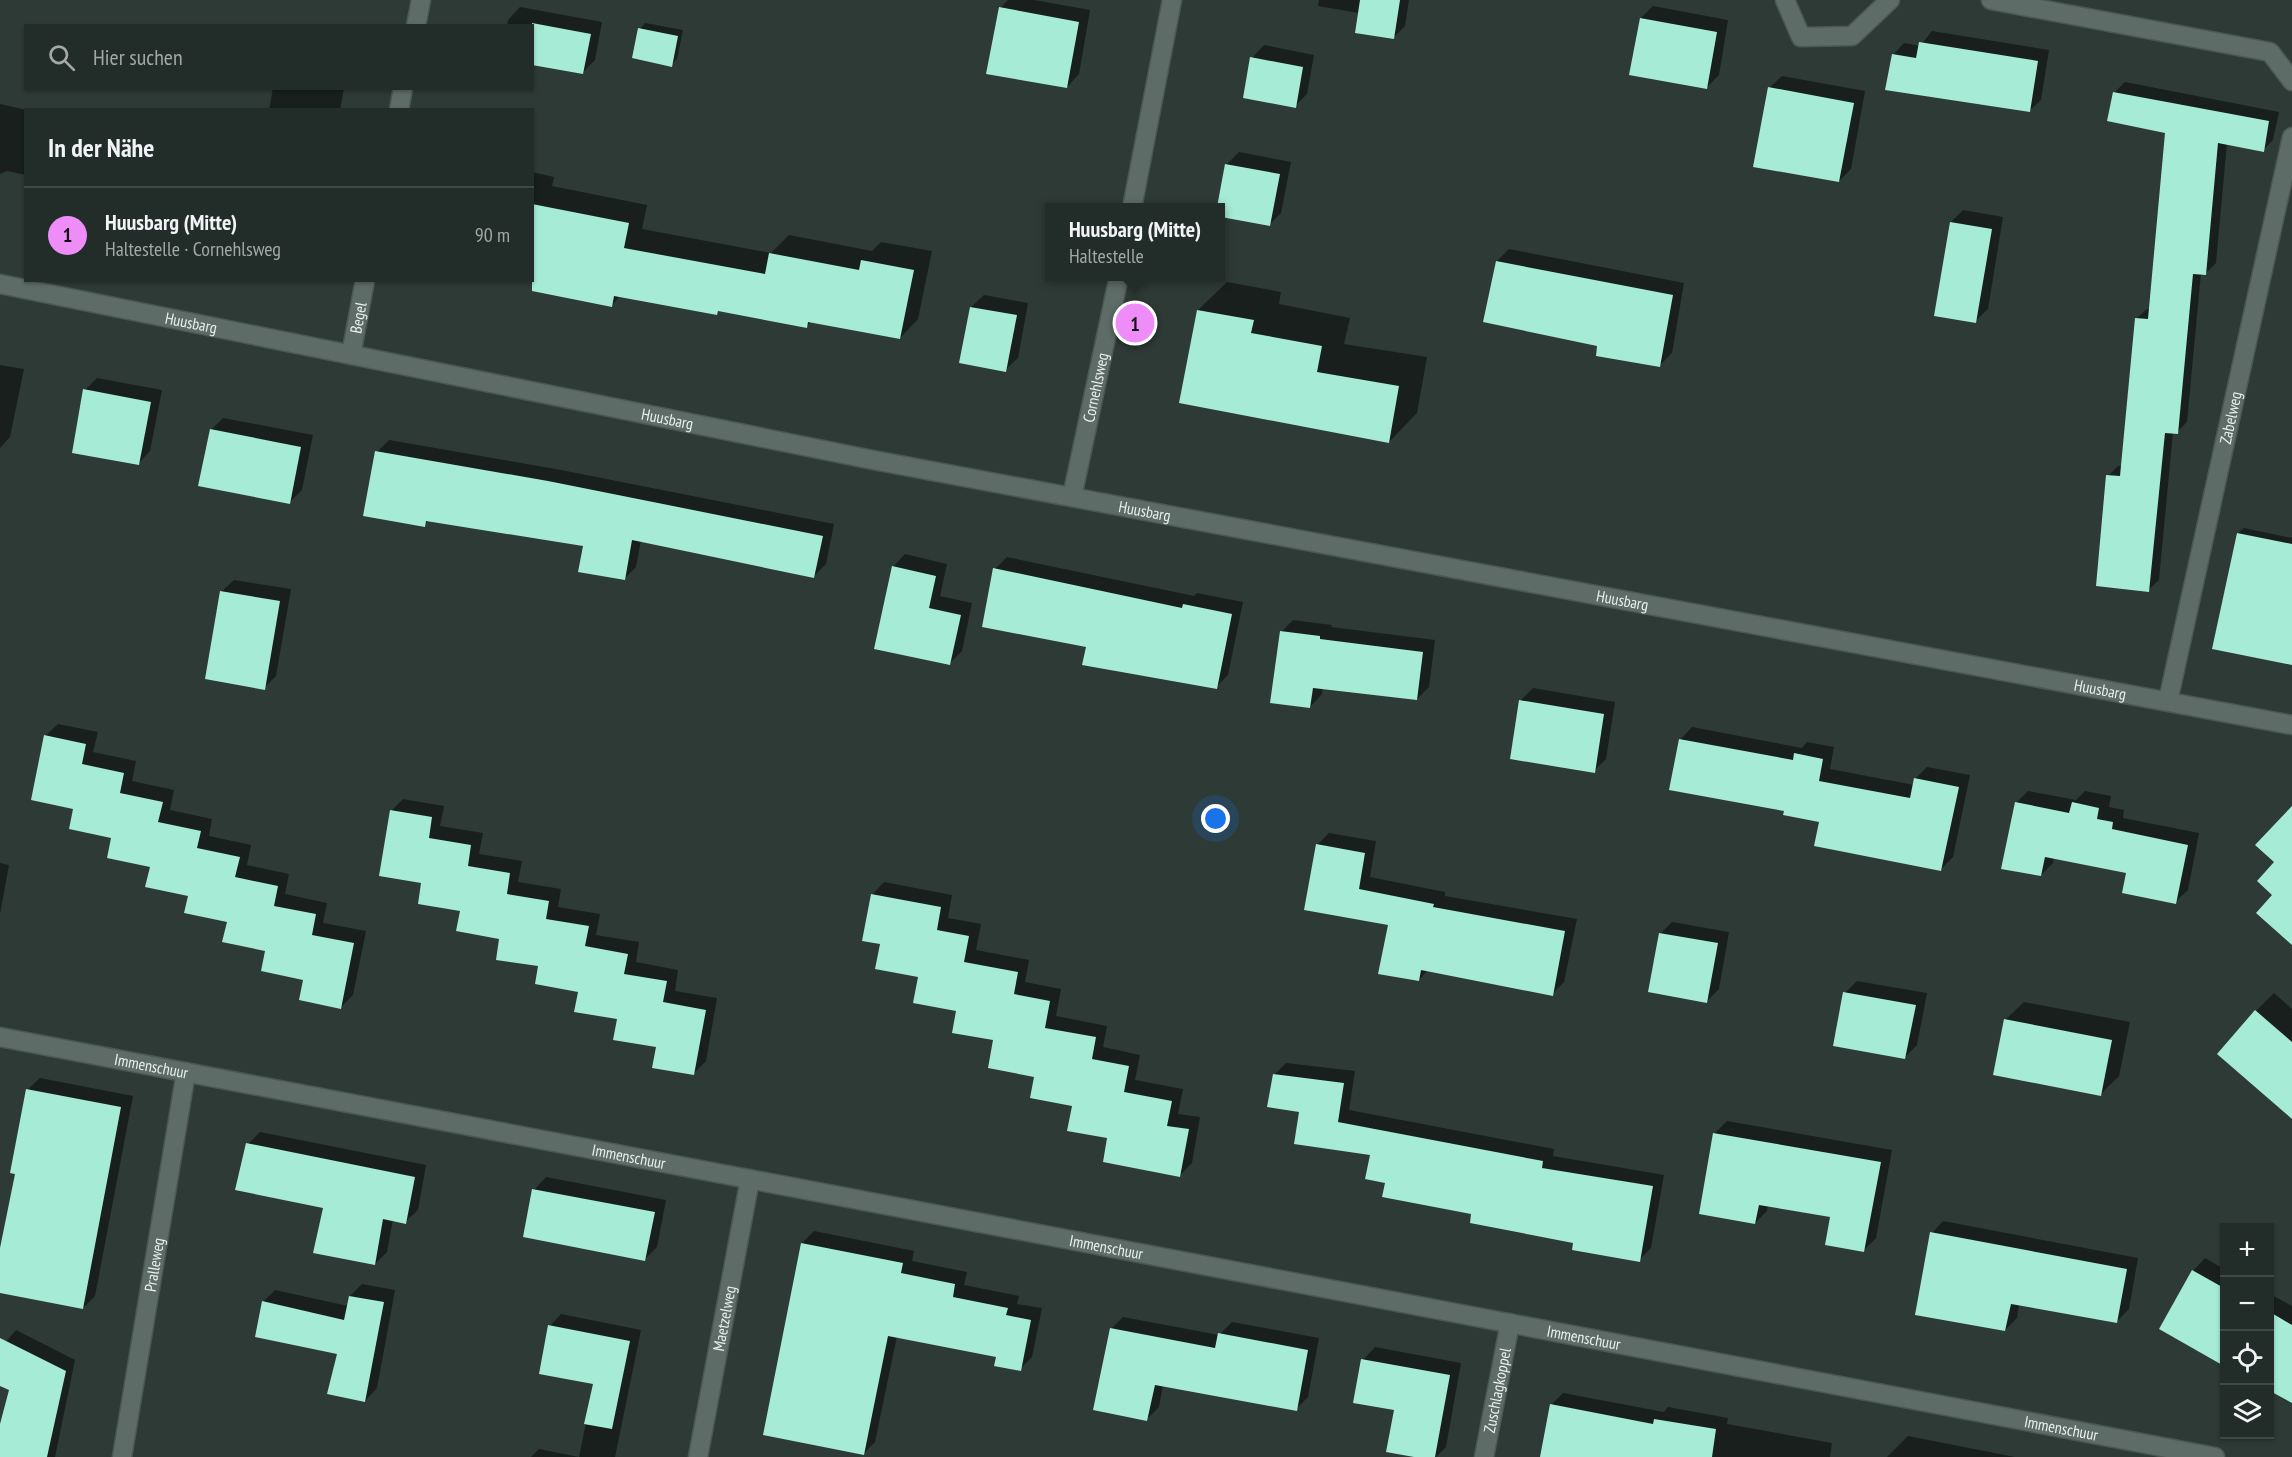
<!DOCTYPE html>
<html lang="de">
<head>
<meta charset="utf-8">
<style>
  body { margin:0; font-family:"PT Sans Narrow",sans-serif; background:#2e3834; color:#f1f3f6 }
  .controls { position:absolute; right:18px; bottom:18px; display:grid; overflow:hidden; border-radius:0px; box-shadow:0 2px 4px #0004 }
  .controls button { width:54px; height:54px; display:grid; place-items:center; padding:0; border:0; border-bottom:2px solid #3f4845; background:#222c28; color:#f1f3f6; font:30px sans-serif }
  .you { position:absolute; left:1216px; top:819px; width:21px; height:21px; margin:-15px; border:4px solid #fff; border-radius:50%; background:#1a73e8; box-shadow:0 0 0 9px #1a73e833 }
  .badge { display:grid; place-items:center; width:39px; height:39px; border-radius:50%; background:#ee8cf8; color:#111; font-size:20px; font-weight:700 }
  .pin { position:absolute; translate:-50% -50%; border:3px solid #fff; box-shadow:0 2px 6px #0006 }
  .popup { position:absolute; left:1045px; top:203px; width:180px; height:78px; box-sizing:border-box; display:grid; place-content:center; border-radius:0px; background:#222c28; filter:drop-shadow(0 2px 4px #0005); font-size:20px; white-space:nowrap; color:#a2a7a8 }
  .popup b { font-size:22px; color:#f1f3f6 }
  .popup::after { content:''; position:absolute; left:50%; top:100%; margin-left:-12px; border:12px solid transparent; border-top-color:#222c28 }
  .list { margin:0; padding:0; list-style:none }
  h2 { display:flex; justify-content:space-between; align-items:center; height:78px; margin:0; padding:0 24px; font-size:26px }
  h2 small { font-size:20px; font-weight:400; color:#a2a7a8 }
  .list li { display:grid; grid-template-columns:39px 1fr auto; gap:18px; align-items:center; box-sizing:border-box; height:96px; padding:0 24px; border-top:2px solid #3f4845 }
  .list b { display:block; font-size:22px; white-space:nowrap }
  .list p { margin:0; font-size:20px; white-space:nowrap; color:#a2a7a8 }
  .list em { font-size:20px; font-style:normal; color:#a2a7a8 }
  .icon { flex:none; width:33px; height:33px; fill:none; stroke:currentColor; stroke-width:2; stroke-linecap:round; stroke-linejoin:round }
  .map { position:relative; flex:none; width:2292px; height:1457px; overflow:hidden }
  .search { position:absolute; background:#222c28; box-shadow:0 2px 4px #0004; left:24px; top:24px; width:510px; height:66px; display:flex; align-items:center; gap:15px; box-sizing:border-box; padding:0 21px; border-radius:0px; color:#a2a7a8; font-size:22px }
  .panel { position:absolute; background:#222c28; box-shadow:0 2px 4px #0004; left:24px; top:108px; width:510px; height:174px; border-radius:0px }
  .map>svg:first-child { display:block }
  .shadow { fill:#0007 }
  .building { fill:#a5ebd6 }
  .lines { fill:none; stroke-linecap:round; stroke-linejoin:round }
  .street-casing { stroke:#4c5753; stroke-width:21 }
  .street { stroke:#5e6c67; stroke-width:18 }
  .labels { text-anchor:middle; stroke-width:6; stroke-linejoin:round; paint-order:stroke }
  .street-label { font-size:16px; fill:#e9f0ee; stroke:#2e3a36 }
</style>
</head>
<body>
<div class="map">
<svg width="2292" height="1457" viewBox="0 0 2292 1457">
  <rect width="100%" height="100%" fill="#2e3a36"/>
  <!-- shadow -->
  <g class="shadow">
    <path d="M 1008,0 L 1034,0 L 1090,10 L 1079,74 L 1067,87 L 1000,8 Z"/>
    <path d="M 1319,0 L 1409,0 L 1405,26 L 1393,38 L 1359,13 L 1318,6 Z"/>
    <path d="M 1653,6 L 1728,20 L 1719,75 L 1707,87 L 1641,18 Z"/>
    <path d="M 520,7 L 602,22 L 595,60 L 583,72 L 532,26 L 507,26 L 508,20 Z"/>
    <path d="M 645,23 L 683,30 L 677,59 L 671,65 L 640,29 Z"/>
    <path d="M 1932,31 L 2049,50 L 2041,100 L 2029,111 L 1893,55 L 1904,43 L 1920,46 Z"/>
    <path d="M 1264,45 L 1314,55 L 1307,94 L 1295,106 L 1252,58 Z"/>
    <path d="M 1782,76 L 1865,91 L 1851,169 L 1839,181 L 1769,88 Z"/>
    <path d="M 2125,82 L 2279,112 L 2273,140 L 2263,150 L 2227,143 L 2216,263 L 2205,274 L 2201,273 L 2187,422 L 2177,432 L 2173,432 L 2159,580 L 2148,590 L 2108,476 L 2118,466 L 2123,466 L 2136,319 L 2147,309 L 2150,309 L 2167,131 L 2114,93 Z"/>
    <path d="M 273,88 L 344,88 L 340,110 L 269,110 Z"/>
    <path d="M 0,104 L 26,110 L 26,175 L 7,171 L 0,174 Z"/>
    <path d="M 1239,152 L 1291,162 L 1281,213 L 1269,225 L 1220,216 L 1219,208 L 1227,164 Z"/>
    <path d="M 532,172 L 554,177 L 552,186 L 647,205 L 642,229 L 771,253 L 789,235 L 872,251 L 881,242 L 932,251 L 918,319 L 900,338 L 811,321 L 806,327 L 720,310 L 717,313 L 621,295 L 611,306 L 529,280 L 532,280 Z"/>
    <path d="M 1963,210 L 2003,217 L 1988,309 L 1975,321 L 1951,222 Z"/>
    <path d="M 1509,249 L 1684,283 L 1672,353 L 1660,365 L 1599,344 L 1497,261 Z"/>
    <path d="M 1227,282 L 1281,292 L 1279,304 L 1350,318 L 1344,344 L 1427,357 L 1417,413 L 1389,442 L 1198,310 Z"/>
    <path d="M 984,295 L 1028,303 L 1018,358 L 1005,370 L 971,307 Z"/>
    <path d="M 0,365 L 24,369 L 10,437 L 0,448 Z"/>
    <path d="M 97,378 L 162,390 L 150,451 L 138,464 L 85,390 Z"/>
    <path d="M 223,418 L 313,435 L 302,490 L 290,502 L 211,430 Z"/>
    <path d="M 389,440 L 561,470 L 834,524 L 826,564 L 814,576 L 641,540 L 636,567 L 624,579 L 584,544 L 429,520 L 424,525 L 377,452 Z"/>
    <path d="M 2244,528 L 2292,538 L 2292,664 L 2238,533 Z"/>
    <path d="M 905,554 L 947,564 L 940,596 L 972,603 L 962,651 L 950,663 L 893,567 Z"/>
    <path d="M 1007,557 L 1194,596 L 1197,593 L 1243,602 L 1228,675 L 1216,687 L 1088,646 L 995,569 Z"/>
    <path d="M 234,580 L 291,589 L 276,676 L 264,688 L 221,592 Z"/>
    <path d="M 1293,620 L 1332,625 L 1331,627 L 1435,640 L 1429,687 L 1417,699 L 1323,687 L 1322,694 L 1310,707 L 1281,632 Z"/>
    <path d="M 1533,688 L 1615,702 L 1606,759 L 1594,771 L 1521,700 Z"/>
    <path d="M 58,724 L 98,732 L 93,752 L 136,761 L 132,781 L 174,790 L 170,810 L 212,819 L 209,836 L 251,845 L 247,865 L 289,874 L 285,894 L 327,903 L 323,923 L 366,931 L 353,995 L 341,1007 L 75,808 L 45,736 Z"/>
    <path d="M 1692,727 L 1802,748 L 1807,742 L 1834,747 L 1830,769 L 1914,785 L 1915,779 L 1927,767 L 1970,775 L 1953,857 L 1941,869 L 1820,820 L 1785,809 L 1680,740 Z"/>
    <path d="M 2028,791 L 2076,800 L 2085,791 L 2111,796 L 2109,807 L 2124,810 L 2123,818 L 2199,833 L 2188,890 L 2175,902 L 2127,872 L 2054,857 L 2053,863 L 2041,875 L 2016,803 Z"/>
    <path d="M 403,799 L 444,806 L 440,826 L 483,833 L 479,854 L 522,861 L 518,882 L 561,889 L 558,907 L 600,914 L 596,935 L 639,942 L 636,962 L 678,970 L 675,991 L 717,998 L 706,1061 L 694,1073 L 423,882 L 391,811 Z"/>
    <path d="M 1329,833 L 1376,841 L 1370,877 L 1445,892 L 1445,896 L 1577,919 L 1564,982 L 1552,994 L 1428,970 L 1419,980 L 1389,924 L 1317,845 Z"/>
    <path d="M 0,863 L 9,865 L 0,914 Z"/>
    <path d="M 884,882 L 952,895 L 948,918 L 981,924 L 976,950 L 1029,960 L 1025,982 L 1061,989 L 1056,1016 L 1107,1026 L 1103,1047 L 1140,1055 L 1135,1080 L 1183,1089 L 1178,1114 L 1200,1117 L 1192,1163 L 1180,1175 L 1109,1137 L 882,943 L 872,895 Z"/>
    <path d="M 1672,922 L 1729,932 L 1719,989 L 1707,1001 L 1660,934 Z"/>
    <path d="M 1857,981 L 1927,993 L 1917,1045 L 1905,1057 L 1845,993 Z"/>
    <path d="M 2274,993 L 2292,1009 L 2292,1117 L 2256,1011 Z"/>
    <path d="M 2024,1002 L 2130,1022 L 2119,1076 L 2101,1094 L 2005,1020 Z"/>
    <path d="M 1286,1063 L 1355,1071 L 1349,1110 L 1554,1149 L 1553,1156 L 1664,1175 L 1651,1248 L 1639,1260 L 1473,1213 L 1386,1182 L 1372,1154 L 1300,1111 L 1274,1075 Z"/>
    <path d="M 40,1078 L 133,1096 L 95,1296 L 83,1308 L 0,1292 L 0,1256 L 17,1172 L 27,1090 Z"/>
    <path d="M 1727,1121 L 1892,1150 L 1876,1238 L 1864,1250 L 1832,1216 L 1768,1205 L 1767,1211 L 1755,1223 L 1715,1133 Z"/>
    <path d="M 260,1132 L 426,1165 L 418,1210 L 405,1222 L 393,1219 L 387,1252 L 375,1264 L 325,1207 L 248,1144 Z"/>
    <path d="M 546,1177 L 666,1200 L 657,1247 L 645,1259 L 534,1190 Z"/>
    <path d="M 1943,1221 L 2138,1258 L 2129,1309 L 2117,1321 L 2019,1304 L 2017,1318 L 2005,1330 L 1932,1233 Z"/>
    <path d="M 814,1231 L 914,1251 L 912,1261 L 967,1272 L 964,1285 L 1019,1296 L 1017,1304 L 1042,1308 L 1032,1357 L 1020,1369 L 998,1356 L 897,1336 L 875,1442 L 863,1454 L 802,1243 Z"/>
    <path d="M 2205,1258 L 2224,1269 L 2224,1364 L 2161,1329 L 2193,1271 Z"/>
    <path d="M 362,1284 L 395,1290 L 377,1388 L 365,1401 L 339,1353 L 263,1302 L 275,1290 L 348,1306 L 350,1296 Z"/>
    <path d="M 2270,1294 L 2292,1306 L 2292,1402 L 2270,1389 Z"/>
    <path d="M 561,1314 L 641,1330 L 615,1457 L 531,1457 L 539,1449 L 579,1457 L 594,1383 L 550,1326 Z"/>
    <path d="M 1123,1317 L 1219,1335 L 1232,1322 L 1319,1338 L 1308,1397 L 1296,1409 L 1163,1385 L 1159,1407 L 1147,1419 L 1111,1329 Z"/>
    <path d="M 16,1330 L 75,1360 L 55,1457 L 0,1457 L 0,1429 L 10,1389 L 0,1384 L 0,1349 Z"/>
    <path d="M 1375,1347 L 1461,1363 L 1446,1447 L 1436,1457 L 1422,1457 L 1395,1409 L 1363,1360 Z"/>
    <path d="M 1563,1393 L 1664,1412 L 1668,1407 L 1728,1418 L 1727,1424 L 1832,1443 L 1830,1457 L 1541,1457 L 1551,1405 Z"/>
    <path d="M 1908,1436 L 2015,1457 L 1887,1457 Z"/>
  </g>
  <!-- building -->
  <g class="building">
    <path d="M 1360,0 L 1400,0 L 1394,39 L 1355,33 Z"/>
    <path d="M 999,7 L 1079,22 L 1067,88 L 986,74 Z"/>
    <path d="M 1640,18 L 1717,32 L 1707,89 L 1629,75 Z"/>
    <path d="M 532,23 L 591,34 L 583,74 L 532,65 Z"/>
    <path d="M 638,28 L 678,36 L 672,67 L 632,58 Z"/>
    <path d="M 1919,42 L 2038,61 L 2030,112 L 1885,90 L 1892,54 L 1916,58 Z"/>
    <path d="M 1250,57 L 1303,67 L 1296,108 L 1243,98 Z"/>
    <path d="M 1768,87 L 1854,103 L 1839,182 L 1753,167 Z"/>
    <path d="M 2113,92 L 2269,121 L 2264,152 L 2218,143 L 2206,275 L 2193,274 L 2178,434 L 2165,433 L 2149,592 L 2096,586 L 2106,475 L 2120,476 L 2135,318 L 2148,319 L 2165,133 L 2107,121 Z"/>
    <path d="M 1225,164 L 1280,174 L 1270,226 L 1221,217 L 1221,207 L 1217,207 Z"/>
    <path d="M 532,204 L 629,223 L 624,248 L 765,274 L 769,253 L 859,270 L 861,260 L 914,270 L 900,339 L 808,322 L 807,328 L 718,311 L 717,315 L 614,296 L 612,307 L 532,291 Z"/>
    <path d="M 1950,222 L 1992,229 L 1976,323 L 1934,316 Z"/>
    <path d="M 1496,261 L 1673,295 L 1660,367 L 1596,356 L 1597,346 L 1483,322 Z"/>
    <path d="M 970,307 L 1017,315 L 1006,372 L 959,363 Z"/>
    <path d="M 1197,310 L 1254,320 L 1251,333 L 1322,346 L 1317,372 L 1399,386 L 1389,443 L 1179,403 Z"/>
    <path d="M 83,389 L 151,402 L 139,465 L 72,453 Z"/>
    <path d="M 210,429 L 301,447 L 290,504 L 198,486 Z"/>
    <path d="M 375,451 L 548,481 L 823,536 L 814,578 L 632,540 L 625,580 L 578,572 L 583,546 L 426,521 L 425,527 L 363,516 Z"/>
    <path d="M 2237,533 L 2292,544 L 2292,665 L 2212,649 Z"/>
    <path d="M 892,566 L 936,576 L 929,608 L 961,615 L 950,665 L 874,649 Z"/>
    <path d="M 993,568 L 1182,608 L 1183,604 L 1232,614 L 1217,689 L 1082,665 L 1086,647 L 982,627 Z"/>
    <path d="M 220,591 L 280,601 L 265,690 L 205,679 Z"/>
    <path d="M 1280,631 L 1320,636 L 1320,639 L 1423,652 L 1417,700 L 1313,688 L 1310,708 L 1270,703 Z"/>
    <path d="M 1519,700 L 1604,714 L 1595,773 L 1510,759 Z"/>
    <path d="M 44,735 L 86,744 L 82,764 L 124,773 L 120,793 L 163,802 L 158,822 L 201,831 L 197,848 L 240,857 L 235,877 L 278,886 L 274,906 L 316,914 L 312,935 L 354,943 L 341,1009 L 299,1000 L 303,980 L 261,971 L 265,951 L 222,942 L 227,922 L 184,913 L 188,896 L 145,887 L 150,867 L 107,858 L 111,838 L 69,829 L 73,809 L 31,800 Z"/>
    <path d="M 1679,739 L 1793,760 L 1794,753 L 1823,759 L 1819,781 L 1910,798 L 1914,778 L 1959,787 L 1941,871 L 1814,846 L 1819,822 L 1783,815 L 1784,811 L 1669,790 Z"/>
    <path d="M 2015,802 L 2069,813 L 2072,802 L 2099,808 L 2097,819 L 2113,822 L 2112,829 L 2188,845 L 2176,904 L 2122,893 L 2126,873 L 2045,857 L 2041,876 L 2001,869 Z"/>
    <path d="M 2292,806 L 2292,945 L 2256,913 L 2272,895 L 2257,881 L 2274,862 L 2255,845 Z"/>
    <path d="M 390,810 L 432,817 L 429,838 L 471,845 L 468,866 L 510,873 L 507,894 L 549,901 L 546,919 L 589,926 L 585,946 L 628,954 L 624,974 L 667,981 L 663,1002 L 706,1010 L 694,1075 L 652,1068 L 656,1047 L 613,1040 L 617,1019 L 574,1012 L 578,992 L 535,984 L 538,966 L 496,960 L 499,939 L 456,931 L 460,911 L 418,904 L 421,883 L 379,876 Z"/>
    <path d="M 1316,844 L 1365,853 L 1359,889 L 1434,904 L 1433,907 L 1565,931 L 1553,996 L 1421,970 L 1419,981 L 1378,974 L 1388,925 L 1304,910 Z"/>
    <path d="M 871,894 L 941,907 L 937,930 L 969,936 L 964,962 L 1018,972 L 1014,994 L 1050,1001 L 1045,1028 L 1096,1037 L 1092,1059 L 1129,1066 L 1124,1092 L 1172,1101 L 1167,1126 L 1189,1129 L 1180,1177 L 1103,1162 L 1107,1138 L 1067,1131 L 1072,1106 L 1030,1098 L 1034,1077 L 988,1068 L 993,1040 L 952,1033 L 956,1011 L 913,1003 L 918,977 L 875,969 L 880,944 L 862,941 Z"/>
    <path d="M 1659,933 L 1718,943 L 1707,1003 L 1648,992 Z"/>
    <path d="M 1843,992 L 1916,1005 L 1905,1059 L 1833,1046 Z"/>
    <path d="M 2255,1010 L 2292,1042 L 2292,1119 L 2217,1054 Z"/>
    <path d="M 2004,1019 L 2112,1040 L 2101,1096 L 1993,1075 Z"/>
    <path d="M 1273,1074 L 1344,1083 L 1338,1122 L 1543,1161 L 1542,1168 L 1653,1186 L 1640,1262 L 1572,1250 L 1573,1243 L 1470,1223 L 1471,1214 L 1382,1197 L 1385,1183 L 1365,1179 L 1370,1155 L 1294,1144 L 1299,1112 L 1267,1107 Z"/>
    <path d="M 26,1089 L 121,1107 L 83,1309 L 0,1293 L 0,1248 L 15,1174 L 10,1173 Z"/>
    <path d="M 1713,1133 L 1881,1162 L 1864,1252 L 1825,1245 L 1830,1217 L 1759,1205 L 1755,1224 L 1699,1214 Z"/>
    <path d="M 246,1143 L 415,1177 L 406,1224 L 383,1219 L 375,1265 L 313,1253 L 323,1208 L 235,1190 Z"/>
    <path d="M 532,1189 L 655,1212 L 645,1261 L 523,1237 Z"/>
    <path d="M 1930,1232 L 2127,1269 L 2117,1323 L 2011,1304 L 2005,1331 L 1915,1315 Z"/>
    <path d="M 801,1243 L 903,1263 L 901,1273 L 955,1284 L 953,1297 L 1008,1308 L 1006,1315 L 1031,1320 L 1021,1371 L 994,1366 L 996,1357 L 888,1336 L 864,1455 L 763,1435 Z"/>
    <path d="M 2192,1270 L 2224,1288 L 2224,1366 L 2159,1329 Z"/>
    <path d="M 349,1296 L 384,1302 L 365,1402 L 327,1394 L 337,1354 L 255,1337 L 262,1301 L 344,1320 Z"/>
    <path d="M 2270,1312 L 2292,1325 L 2292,1403 L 2270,1391 Z"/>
    <path d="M 548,1325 L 630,1341 L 612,1429 L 584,1424 L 593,1384 L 539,1374 Z"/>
    <path d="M 1110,1328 L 1215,1348 L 1218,1333 L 1308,1350 L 1297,1411 L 1155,1385 L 1147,1421 L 1093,1410 Z"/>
    <path d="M 0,1338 L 66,1371 L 47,1457 L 0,1457 L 0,1424 L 9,1390 L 0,1386 Z"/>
    <path d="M 1361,1359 L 1450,1375 L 1435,1457 L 1414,1457 L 1386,1452 L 1394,1410 L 1353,1403 Z"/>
    <path d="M 1550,1404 L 1653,1424 L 1654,1419 L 1716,1429 L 1712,1457 L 1540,1457 Z"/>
  </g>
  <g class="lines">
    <defs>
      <g id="street">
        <path d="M 1785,0 L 1801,37 L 1852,36 L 1890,0"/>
        <path d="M 1991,0 L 2270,52 L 2292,81"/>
        <path d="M 416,26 L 421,0"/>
        <path d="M 399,110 L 403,88"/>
        <path d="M 1132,208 L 1172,0"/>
        <path id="s1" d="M 0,284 L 873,460 L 2292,725"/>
        <path id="s2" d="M 351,355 L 365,280"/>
        <path id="s3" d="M 1072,497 L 1119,276"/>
        <path id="s4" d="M 2168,701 L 2292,137"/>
        <path id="s5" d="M 0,1037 L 2215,1457"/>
        <path id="s6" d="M 122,1457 L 186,1072"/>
        <path id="s7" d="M 698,1457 L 750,1179"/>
        <path id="s8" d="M 1484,1457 L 1510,1323"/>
      </g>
    </defs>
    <!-- street casing -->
    <use href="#street" class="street-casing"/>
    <!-- street -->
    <use href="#street" class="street"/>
  </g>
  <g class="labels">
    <!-- street labels -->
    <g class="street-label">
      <text dy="6" stroke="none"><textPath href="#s2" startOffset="38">Begel</textPath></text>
      <text dy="6" stroke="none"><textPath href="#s1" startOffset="195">Huusbarg</textPath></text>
      <text dy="6" stroke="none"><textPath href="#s3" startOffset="112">Cornehlsweg</textPath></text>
      <text dy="6" stroke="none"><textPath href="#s1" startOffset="681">Huusbarg</textPath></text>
      <text dy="6" stroke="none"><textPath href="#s4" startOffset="290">Zabelweg</textPath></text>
      <text dy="6" stroke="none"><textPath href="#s1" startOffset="1167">Huusbarg</textPath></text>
      <text dy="6" stroke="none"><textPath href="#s1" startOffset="1653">Huusbarg</textPath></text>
      <text dy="6" stroke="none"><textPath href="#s1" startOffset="2139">Huusbarg</textPath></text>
      <text dy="6" stroke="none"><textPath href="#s5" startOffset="154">Immenschuur</textPath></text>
      <text dy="6" stroke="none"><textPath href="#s5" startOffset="640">Immenschuur</textPath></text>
      <text dy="6" stroke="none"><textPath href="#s5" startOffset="1126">Immenschuur</textPath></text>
      <text dy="6" stroke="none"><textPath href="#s6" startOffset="195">Pralleweg</textPath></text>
      <text dy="6" stroke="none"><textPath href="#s7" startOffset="141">Maetzelweg</textPath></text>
      <text dy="6" stroke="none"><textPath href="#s5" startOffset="1612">Immenschuur</textPath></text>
      <text dy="6" stroke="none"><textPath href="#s8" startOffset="68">Zuschlagkoppel</textPath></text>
      <text dy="6" stroke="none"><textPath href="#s5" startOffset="2098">Immenschuur</textPath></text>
    </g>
  </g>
</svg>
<div class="controls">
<button>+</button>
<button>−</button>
<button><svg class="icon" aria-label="locate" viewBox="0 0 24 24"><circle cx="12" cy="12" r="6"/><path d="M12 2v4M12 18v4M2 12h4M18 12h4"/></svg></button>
<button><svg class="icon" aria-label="layers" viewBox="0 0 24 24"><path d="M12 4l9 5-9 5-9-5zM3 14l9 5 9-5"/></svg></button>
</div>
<div class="you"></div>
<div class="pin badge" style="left:1135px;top:323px">1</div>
<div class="popup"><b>Huusbarg (Mitte)</b>Haltestelle</div>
<div class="search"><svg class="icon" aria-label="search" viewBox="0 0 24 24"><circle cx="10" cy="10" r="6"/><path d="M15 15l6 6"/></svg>Hier suchen</div>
<section class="panel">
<h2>In der Nähe<small></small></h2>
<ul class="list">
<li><span class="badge">1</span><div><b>Huusbarg (Mitte)</b><p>Haltestelle · Cornehlsweg</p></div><em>90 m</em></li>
</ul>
</section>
</div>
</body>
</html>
